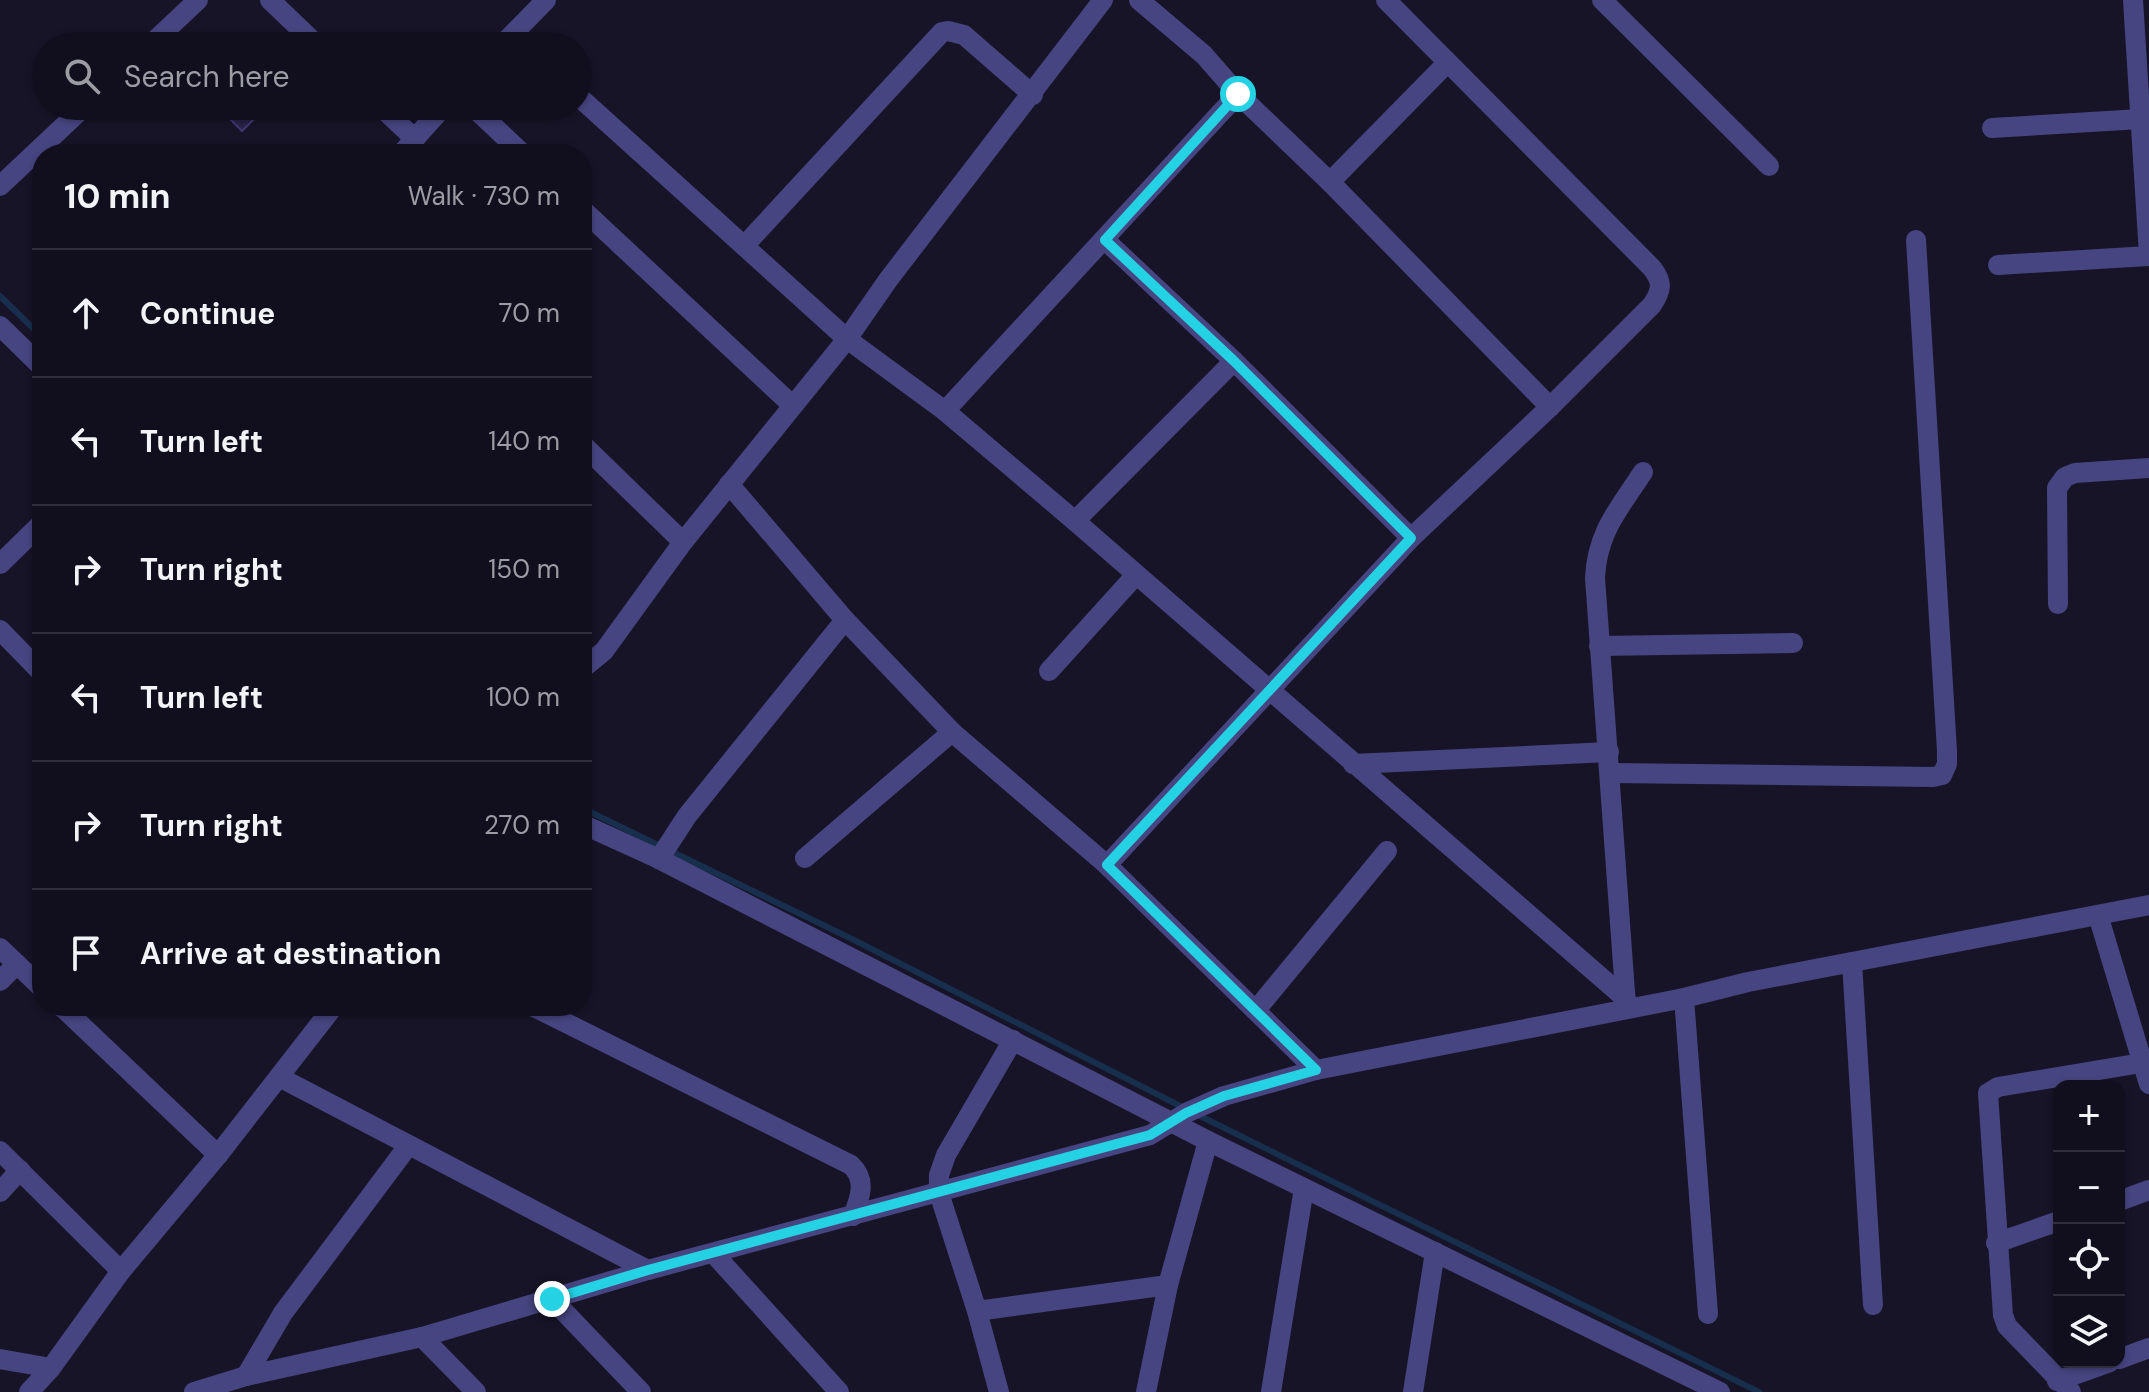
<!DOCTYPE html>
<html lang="en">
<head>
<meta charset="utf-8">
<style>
  body { margin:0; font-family:"DM Sans",sans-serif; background:#1e1d2b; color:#f1f3f6 }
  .controls { position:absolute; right:24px; bottom:24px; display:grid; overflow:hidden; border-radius:16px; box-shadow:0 2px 6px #0004 }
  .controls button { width:72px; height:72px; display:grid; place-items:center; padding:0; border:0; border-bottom:2px solid #302f3c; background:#110f1e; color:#f1f3f6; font:40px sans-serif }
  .stop { position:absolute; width:24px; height:24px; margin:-18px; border:6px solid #24d2e3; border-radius:50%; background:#fff }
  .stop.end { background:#24d2e3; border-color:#fff; box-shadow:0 2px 8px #0008 }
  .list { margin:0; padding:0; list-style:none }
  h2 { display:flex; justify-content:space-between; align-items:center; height:104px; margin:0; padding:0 32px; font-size:34px }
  h2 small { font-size:26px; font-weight:400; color:#9c9ca4 }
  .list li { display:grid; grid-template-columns:52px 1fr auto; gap:24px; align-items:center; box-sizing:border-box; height:128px; padding:0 32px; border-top:2px solid #302f3c }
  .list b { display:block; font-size:30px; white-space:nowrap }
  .list em { font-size:26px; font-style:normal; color:#9c9ca4 }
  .icon { flex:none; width:44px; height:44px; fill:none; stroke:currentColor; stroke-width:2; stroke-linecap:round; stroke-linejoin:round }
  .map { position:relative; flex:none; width:2149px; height:1392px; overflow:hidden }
  .search { position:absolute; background:#110f1e; box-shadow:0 2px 6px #0004; left:32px; top:32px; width:560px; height:88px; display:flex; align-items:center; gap:20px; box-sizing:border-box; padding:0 28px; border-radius:44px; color:#9c9ca4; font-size:30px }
  .panel { position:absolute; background:#110f1e; box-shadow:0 2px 6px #0004; left:32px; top:144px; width:560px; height:872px; border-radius:32px }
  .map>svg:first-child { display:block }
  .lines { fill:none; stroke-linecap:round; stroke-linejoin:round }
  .stream { stroke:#182e4d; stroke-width:6 }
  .building { fill:#292247; stroke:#423770; stroke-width:2 }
  .minor { stroke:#474581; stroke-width:20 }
  .route { stroke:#24d2e3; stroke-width:10 }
</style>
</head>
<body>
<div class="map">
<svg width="2149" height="1392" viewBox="0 0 2149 1392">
  <rect width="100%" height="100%" fill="#171428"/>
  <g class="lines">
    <!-- stream -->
    <g class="stream">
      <path d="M 0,296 L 42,337"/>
      <path d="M 582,808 L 852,939 L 1186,1109"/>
      <path d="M 1196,1114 L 1759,1392"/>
    </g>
  </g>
  <!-- building -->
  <path class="building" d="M 217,106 L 267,106 L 242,131 Z"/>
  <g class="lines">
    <!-- minor -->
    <g class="minor">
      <path d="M 270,0 L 318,46"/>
      <path d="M 1139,0 L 1204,55 L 1238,94 L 1330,182 L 1550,407"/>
      <path d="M 1602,0 L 1769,166"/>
      <path d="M 2133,0 L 2149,255"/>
      <path d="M 149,46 L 198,0"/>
      <path d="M 501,46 L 546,0"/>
      <path d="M 578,96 L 847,339 L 945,411 L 1075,521 L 1626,999"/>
      <path d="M 380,106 L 415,139"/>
      <path d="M 472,106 L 523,154"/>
      <path d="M 1992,128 L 2141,119"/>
      <path d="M 401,154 L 444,106"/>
      <path d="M 1330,182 L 1447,63"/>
      <path d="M 0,186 L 85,106"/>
      <path d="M 582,209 L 792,405"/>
      <path d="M 1105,240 L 1234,361 L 1411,538"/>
      <path d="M 744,246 L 942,32 L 948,31 L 964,35 L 1033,95"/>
      <path d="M 1998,265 L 2149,256"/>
      <path d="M 0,326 L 42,367"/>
      <path d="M 945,411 L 1238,94"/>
      <path d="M 582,444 L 683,542"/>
      <path d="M 729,484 L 845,620 L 952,732 L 1107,865 L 1316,1070"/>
      <path d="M 1075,521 L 1234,361"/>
      <path d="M 0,564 L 42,523"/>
      <path d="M 2058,604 L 2057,488 L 2065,477 L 2075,473 L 2149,468"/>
      <path d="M 0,630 L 42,673"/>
      <path d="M 1599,646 L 1793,643"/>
      <path d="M 582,669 L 604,651 L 683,542 L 847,339 L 888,280 L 1103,0"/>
      <path d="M 1049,671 L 1135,576"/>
      <path d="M 1353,764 L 1609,752"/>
      <path d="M 1611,773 L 1933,777 L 1942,775 L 1947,764 L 1947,751 L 1916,240"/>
      <path d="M 582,824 L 659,859 L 1208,1141 L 1720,1392"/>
      <path d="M 805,858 L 952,732"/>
      <path d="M 659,859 L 687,816 L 845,620"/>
      <path d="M 1107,865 L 1411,538 L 1550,407 L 1652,305 C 1662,290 1663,282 1652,268 L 1386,0"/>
      <path d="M 2098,915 L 2149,1084"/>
      <path d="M 0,948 L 42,988"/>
      <path d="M 1852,962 L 1873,1305"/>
      <path d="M 0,981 L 17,964"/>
      <path d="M 1684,998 L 1708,1314"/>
      <path d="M 61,1006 L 218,1155"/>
      <path d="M 532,1006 L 851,1165 C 867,1180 860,1198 853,1216"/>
      <path d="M 1626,1006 L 1595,578 C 1597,532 1619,509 1643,472"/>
      <path d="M 1256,1010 L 1387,851"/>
      <path d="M 279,1077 L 648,1270"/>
      <path d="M 0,1151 L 121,1271"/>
      <path d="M 0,1192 L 20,1170"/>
      <path d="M 2119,1201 L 2149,1190"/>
      <path d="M 1996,1243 L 2059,1221"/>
      <path d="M 714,1254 L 839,1392"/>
      <path d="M 552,1299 L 641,1392"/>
      <path d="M 977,1311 L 1168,1285"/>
      <path d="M 422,1337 L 476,1392"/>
      <path d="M 0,1359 L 51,1368"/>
      <path d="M 2119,1359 L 2149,1348"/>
      <path d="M 246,1376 L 283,1313 L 408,1146"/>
      <path d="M 2057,1381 L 2110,1362"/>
      <path d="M 29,1392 L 51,1368 L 121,1271 L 218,1155 L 334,1006"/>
      <path d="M 194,1392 L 246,1376 L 422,1337 L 648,1270 L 1150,1135 L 1186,1113 L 1224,1096 L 1316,1070 L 1684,998 L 1748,982 L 2149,905"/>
      <path d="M 999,1392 L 977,1311 L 939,1193 L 939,1175 L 946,1155 L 1013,1040"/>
      <path d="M 1146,1392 L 1168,1285 L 1208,1141"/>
      <path d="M 1271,1392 L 1304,1188"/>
      <path d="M 1413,1392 L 1435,1252"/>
      <path d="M 2071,1392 L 2007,1326 L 2003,1315 L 1988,1093 L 1998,1087 L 2141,1063"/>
    </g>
  </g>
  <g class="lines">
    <!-- route -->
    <path class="route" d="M 552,1299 L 648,1270 L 1150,1135 L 1186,1113 L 1224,1096 L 1316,1070 L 1107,865 L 1411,538 L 1234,361 L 1105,240 L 1238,94"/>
  </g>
</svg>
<div class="controls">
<button>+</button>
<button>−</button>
<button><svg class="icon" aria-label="locate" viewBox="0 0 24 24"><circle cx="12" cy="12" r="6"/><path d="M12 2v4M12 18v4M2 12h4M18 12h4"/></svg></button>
<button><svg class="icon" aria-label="layers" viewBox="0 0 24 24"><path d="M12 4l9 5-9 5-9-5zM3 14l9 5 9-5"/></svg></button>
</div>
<div class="stop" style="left:1238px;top:94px"></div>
<div class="stop end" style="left:552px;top:1299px"></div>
<div class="search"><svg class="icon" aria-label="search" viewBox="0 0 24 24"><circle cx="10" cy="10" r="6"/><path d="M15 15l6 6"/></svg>Search here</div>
<section class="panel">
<h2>10 min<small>Walk · 730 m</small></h2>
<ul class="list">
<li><svg class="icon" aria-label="ahead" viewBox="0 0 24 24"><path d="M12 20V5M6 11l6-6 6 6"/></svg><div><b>Continue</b></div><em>70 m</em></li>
<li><svg class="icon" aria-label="left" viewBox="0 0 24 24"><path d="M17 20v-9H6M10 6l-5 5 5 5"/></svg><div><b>Turn left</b></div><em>140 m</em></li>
<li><svg class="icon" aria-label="right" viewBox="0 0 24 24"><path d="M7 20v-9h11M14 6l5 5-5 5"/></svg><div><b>Turn right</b></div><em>150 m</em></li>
<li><svg class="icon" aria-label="left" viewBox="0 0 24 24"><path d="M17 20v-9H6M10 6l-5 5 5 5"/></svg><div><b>Turn left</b></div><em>100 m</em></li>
<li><svg class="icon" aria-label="right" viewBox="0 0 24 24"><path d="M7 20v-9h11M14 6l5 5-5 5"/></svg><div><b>Turn right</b></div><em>270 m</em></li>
<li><svg class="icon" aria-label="arrive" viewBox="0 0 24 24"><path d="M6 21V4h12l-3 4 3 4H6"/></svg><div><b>Arrive at destination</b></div></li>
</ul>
</section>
</div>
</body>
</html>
